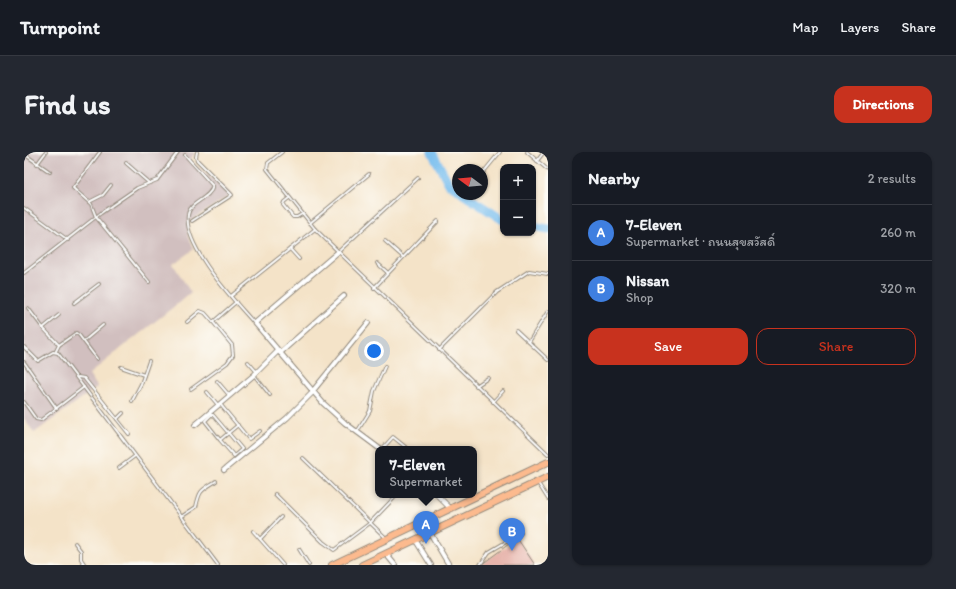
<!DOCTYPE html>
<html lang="en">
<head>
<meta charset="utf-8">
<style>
  body { margin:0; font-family:Itim,"Playpen Sans Thai",sans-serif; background:#242831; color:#f1f3f6 }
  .controls { position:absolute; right:12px; top:12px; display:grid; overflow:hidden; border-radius:8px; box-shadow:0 1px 3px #0004 }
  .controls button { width:36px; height:36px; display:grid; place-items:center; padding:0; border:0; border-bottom:1px solid #363941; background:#171b24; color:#f1f3f6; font:20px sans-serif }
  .compass { position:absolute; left:428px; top:12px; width:36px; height:36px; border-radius:50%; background:#171b24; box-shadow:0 1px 3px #0004; rotate:286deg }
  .you { position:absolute; left:350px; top:199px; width:14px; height:14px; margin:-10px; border:3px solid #fff; border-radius:50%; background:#1a73e8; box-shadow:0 0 0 6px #1a73e833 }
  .badge { display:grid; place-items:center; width:26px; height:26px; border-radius:50%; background:#c8321e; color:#fff; font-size:13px; font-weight:700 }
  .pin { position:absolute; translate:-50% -33px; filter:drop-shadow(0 1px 2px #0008) }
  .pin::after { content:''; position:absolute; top:21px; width:14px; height:12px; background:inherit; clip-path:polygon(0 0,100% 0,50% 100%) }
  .popup { position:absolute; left:351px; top:294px; width:102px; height:52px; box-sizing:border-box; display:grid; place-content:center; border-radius:8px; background:#171b24; filter:drop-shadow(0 1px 3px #0005); font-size:13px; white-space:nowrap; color:#9ea1a6 }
  .popup b { font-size:15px; color:#f1f3f6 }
  .popup::after { content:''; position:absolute; left:50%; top:100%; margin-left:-8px; border:8px solid transparent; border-top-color:#171b24 }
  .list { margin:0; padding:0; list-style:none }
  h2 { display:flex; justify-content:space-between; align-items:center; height:52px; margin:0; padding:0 16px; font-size:17px }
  h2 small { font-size:13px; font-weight:400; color:#9ea1a6 }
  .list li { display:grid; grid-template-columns:26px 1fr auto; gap:12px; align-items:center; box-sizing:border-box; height:56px; padding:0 16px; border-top:1px solid #363941 }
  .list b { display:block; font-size:15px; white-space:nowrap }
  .list p { margin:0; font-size:13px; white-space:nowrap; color:#9ea1a6 }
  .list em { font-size:13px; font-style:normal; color:#9ea1a6 }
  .actions { display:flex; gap:8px; padding:12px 16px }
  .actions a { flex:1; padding:9px 0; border:1px solid #c8321e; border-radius:12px; text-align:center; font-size:14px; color:#c8321e }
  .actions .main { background:#c8321e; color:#fff }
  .map { position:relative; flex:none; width:524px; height:413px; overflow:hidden; border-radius:12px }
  header { display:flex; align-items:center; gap:24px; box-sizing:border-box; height:56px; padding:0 20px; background:#171b24; border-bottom:1px solid #363941 }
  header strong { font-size:19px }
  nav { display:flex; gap:22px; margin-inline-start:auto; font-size:14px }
  .intro { display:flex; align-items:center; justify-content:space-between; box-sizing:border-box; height:96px; padding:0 24px }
  h1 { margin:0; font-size:28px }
  .button { padding:10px 18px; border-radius:12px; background:#c8321e; color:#fff; font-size:14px; font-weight:700 }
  main { display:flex; gap:24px; padding:0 24px }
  aside { flex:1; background:#171b24; border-radius:12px; box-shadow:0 1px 3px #0004 }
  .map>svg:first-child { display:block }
  .industrial { fill:#d1bfbf }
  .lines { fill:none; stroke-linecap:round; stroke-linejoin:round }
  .river { stroke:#77bdee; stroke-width:9 }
  .building { fill:#e7b4ab }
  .service-casing { stroke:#90877a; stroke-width:4 }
  .minor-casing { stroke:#90877a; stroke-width:6 }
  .primary-casing { stroke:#90877a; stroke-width:8 }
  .service { stroke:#fff; stroke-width:2 }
  .minor { stroke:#fff; stroke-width:4 }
  .primary { stroke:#fcba8e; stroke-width:6 }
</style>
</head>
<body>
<header>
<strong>Turnpoint</strong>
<nav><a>Map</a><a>Layers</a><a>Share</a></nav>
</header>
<div class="intro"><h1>Find us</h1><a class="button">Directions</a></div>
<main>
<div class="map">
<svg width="524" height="413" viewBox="0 0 524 413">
  <rect width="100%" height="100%" fill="#fdfcf7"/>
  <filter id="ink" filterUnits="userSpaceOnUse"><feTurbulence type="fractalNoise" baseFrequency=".025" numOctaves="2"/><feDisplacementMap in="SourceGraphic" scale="8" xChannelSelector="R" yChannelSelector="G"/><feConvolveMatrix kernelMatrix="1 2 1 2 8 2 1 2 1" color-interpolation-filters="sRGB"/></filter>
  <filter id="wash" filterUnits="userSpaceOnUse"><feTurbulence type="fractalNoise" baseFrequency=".012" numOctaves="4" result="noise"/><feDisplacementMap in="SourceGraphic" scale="16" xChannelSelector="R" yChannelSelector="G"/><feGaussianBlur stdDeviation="0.9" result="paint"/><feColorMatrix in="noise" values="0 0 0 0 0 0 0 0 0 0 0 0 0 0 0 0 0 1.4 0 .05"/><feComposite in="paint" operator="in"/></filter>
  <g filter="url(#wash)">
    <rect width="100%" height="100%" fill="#f4e3c8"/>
    <!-- industrial -->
    <path class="industrial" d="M 0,0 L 171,0 L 166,9 L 208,42 L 164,70 L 164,85 L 170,97 L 149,112 L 167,141 L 65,222 L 73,235 L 10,281 L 0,266 Z"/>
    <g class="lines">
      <!-- river -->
      <g class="river">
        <path d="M 408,0 L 425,32 L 434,38"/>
        <path d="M 439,42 L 479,68"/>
        <path d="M 509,74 L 524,77"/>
      </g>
    </g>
    <g id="blocks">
      <!-- building -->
      <path class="building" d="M 493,386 L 511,413 L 457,413 Z"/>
    </g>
  </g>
  <g filter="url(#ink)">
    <use href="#blocks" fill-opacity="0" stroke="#90877a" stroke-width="1"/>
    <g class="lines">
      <defs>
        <g id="service">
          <path d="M 76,0 L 49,36 L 67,52 L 72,65 L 125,130"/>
          <path d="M 258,0 L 244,11 L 243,17 L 291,77"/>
          <path d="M 503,0 L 524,18"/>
          <path d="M 0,2 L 26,20"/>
          <path d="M 161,3 L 189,34 C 186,47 165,50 164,63 C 159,95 210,148 230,171"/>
          <path d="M 513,9 L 520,0"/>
          <path d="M 102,11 L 125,31"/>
          <path d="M 13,12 L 22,0"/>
          <path d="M 458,22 L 476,0"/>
          <path d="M 265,46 L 260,50 L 259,53 L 269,65 L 273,65 L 278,62"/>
          <path d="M 65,50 L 79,43 L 87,33"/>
          <path d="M 0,56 L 44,88"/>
          <path d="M 168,69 L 208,43 L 173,8 L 172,5 L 173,0"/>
          <path d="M 286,71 L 345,22"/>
          <path d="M 361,89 L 379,105"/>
          <path d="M 266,97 L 275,107"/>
          <path d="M 314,100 L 394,26"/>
          <path d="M 353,111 L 364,121"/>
          <path d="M 0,121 L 77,61 L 113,36 L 133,28 L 154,0"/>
          <path d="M 350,136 L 414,69"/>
          <path d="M 207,144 L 291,77 L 524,302"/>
          <path d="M 50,151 L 75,132"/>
          <path d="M 4,156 L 19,176 L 35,193"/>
          <path d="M 163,170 L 176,159 L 181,161 L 189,170"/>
          <path d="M 19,176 L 35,163"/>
          <path d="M 492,178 L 524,208"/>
          <path d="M 60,189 L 79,173"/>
          <path d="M 505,190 L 524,159"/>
          <path d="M 0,195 L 14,209 L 29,200 L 34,201 L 194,413"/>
          <path d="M 415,198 L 473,140 L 505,119 L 524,122"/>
          <path d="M 32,199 L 35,193 L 52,181 L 55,183 L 73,207"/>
          <path d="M 0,210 L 33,257"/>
          <path d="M 224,210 L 232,219"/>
          <path d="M 97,215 L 120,223"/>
          <path d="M 230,223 L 246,243"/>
          <path d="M 54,225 L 60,226 L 105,282"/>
          <path d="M 193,229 L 205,243"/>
          <path d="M 452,234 L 464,226"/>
          <path d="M 167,237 L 203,211 L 209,203 L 208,193 L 189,170 L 212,150"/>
          <path d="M 183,240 L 194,253"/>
          <path d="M 108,249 L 117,232 L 125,209"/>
          <path d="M 0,250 L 12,267 L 17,268 L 60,235"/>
          <path d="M 469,250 L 479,239"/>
          <path d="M 196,252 L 225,287 L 236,279"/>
          <path d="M 93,267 L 99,261"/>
          <path d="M 333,280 L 346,259 L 350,239 L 361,214"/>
          <path d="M 196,288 L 181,269 L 187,263 L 189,263 L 218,297 L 210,304 L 196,288 L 214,273"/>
          <path d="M 358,297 L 369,285 L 384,297"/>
          <path d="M 279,306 L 362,386"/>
          <path d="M 95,316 L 111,304"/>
          <path d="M 514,331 L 524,347"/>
          <path d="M 251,342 L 299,390 L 310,398 L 346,371 L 372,344"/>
          <path d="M 157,365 L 172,355 C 176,337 177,339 192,329"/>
          <path d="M 257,365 L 236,387 L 259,413"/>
          <path d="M 229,379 L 236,387"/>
          <path d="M 51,391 L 57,399 L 57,407 L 61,413"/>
          <path d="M 275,397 L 285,413"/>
          <path d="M 456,413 L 465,400 L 497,381"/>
        </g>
        <g id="minor">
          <path d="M 314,100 L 231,171 L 299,251 L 321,271 L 356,297"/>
          <path d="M 256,201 L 320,144"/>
          <path d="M 288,240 L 344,171"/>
          <path d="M 171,273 L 230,223 L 254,199"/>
          <path d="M 200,318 L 263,266 L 289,240"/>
          <path d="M 413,343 L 426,356"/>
          <path d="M 399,369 L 425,413"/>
          <path d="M 392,389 L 407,413"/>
          <path d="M 362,402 L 371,413"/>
        </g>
        <g id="primary">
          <path d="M 308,413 L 524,310"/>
          <path d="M 338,413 L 524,325"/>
        </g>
      </defs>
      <!-- service casing -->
      <use href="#service" class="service-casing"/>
      <!-- minor casing -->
      <use href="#minor" class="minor-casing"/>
      <!-- primary casing -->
      <use href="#primary" class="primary-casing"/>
      <!-- service -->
      <use href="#service" class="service"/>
      <!-- minor -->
      <use href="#minor" class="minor"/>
      <!-- primary -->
      <use href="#primary" class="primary"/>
    </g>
  </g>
</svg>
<div class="controls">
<button>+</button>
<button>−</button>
</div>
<svg class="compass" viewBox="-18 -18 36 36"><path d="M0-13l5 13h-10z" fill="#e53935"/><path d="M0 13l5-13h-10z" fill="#9ea1a6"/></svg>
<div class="you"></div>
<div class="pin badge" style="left:402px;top:392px;background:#3f7fe0">A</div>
<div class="popup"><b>7-Eleven</b>Supermarket</div>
<div class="pin badge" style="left:488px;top:399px;background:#3f7fe0">B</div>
</div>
<aside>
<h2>Nearby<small>2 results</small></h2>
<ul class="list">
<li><span class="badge" style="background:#3f7fe0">A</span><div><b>7-Eleven</b><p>Supermarket · ถนนสุขสวัสดิ์</p></div><em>260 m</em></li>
<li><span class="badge" style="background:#3f7fe0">B</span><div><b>Nissan</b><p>Shop</p></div><em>320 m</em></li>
</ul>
<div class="actions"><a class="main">Save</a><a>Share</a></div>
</aside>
</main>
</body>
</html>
